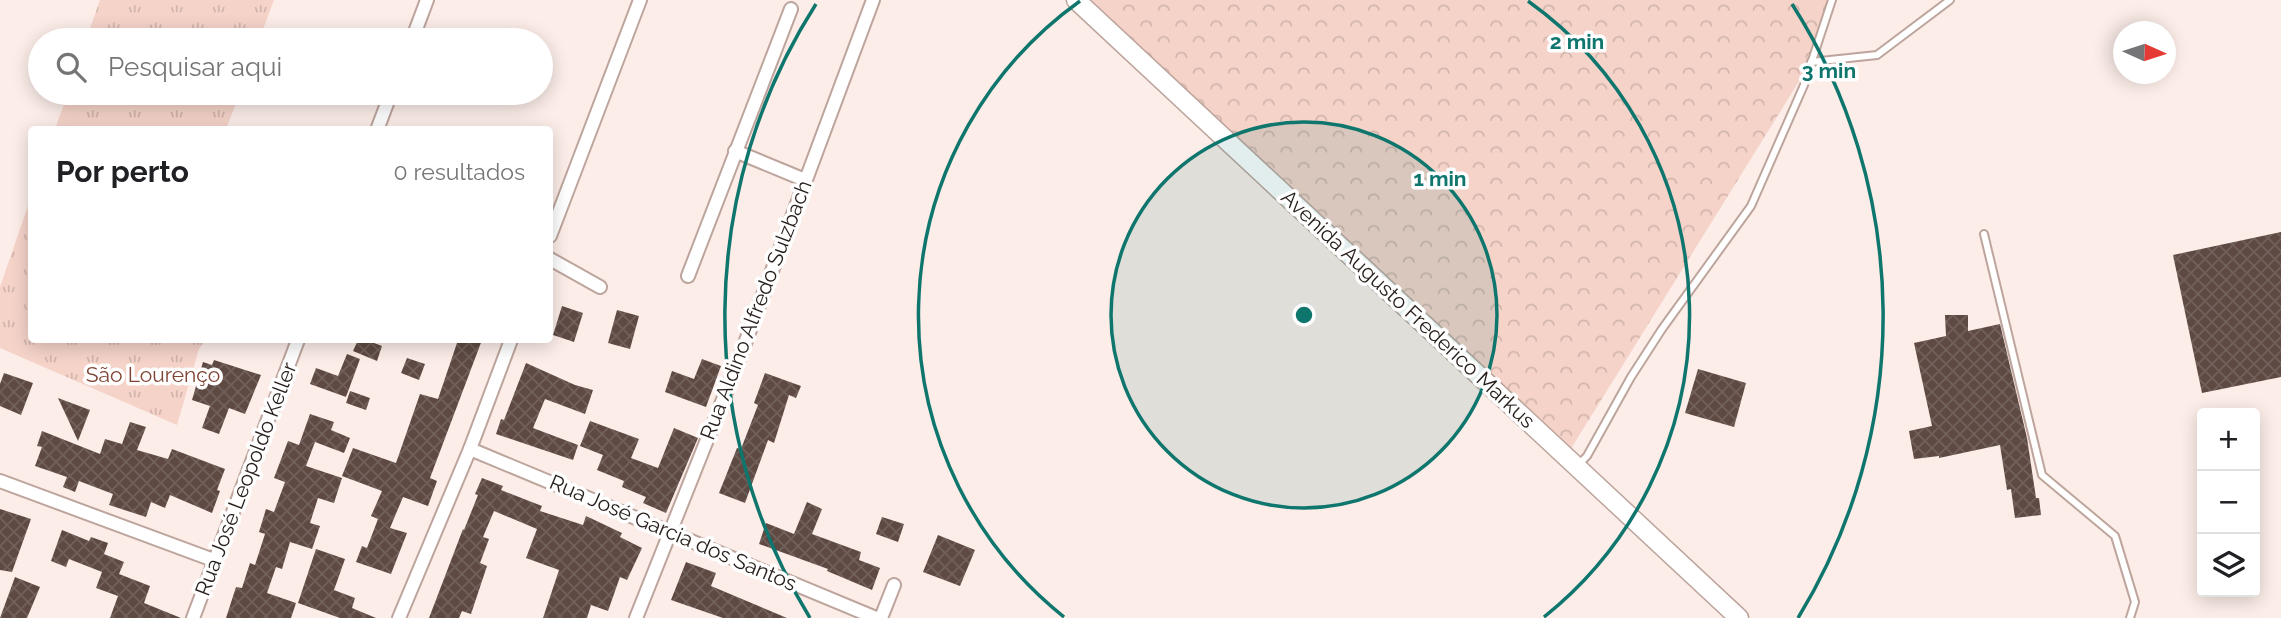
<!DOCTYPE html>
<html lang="pt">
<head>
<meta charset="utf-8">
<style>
  body { margin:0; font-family:Raleway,sans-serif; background:#f2f2f2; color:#202124 }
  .controls { position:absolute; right:21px; bottom:21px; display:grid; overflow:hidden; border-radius:7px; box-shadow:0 4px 18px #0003 }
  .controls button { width:63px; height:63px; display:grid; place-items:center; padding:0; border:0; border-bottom:2px solid #e0e0e0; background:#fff; color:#202124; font:35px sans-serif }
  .compass { position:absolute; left:2113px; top:21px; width:63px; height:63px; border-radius:50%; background:#fff; box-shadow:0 4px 18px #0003; rotate:93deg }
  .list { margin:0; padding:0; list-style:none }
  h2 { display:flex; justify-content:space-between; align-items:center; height:91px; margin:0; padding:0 28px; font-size:30px }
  h2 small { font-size:23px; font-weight:400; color:#757577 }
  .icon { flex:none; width:38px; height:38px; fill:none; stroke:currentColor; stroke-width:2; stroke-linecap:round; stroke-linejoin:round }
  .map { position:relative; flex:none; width:2281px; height:618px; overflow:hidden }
  .search { position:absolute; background:#fff; box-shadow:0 4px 18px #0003; left:28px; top:28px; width:525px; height:77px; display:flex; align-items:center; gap:18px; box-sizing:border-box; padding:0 24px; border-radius:38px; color:#757577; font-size:26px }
  .panel { position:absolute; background:#fff; box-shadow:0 4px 18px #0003; left:28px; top:126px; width:525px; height:217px; border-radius:7px }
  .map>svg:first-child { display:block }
  .forest { fill:url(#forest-crowns) }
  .park { fill:url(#park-tufts) }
  .building { fill:url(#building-cross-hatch) }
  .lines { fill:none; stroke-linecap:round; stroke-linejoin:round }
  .lane-casing { stroke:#bda59d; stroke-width:10 }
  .street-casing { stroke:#bda59d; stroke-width:16 }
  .secondary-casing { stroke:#bda59d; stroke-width:21 }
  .lane { stroke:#fff; stroke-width:6 }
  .street { stroke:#fff; stroke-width:12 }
  .secondary { stroke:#fff; stroke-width:18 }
  .ring { fill:none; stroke:#0f766e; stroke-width:3.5 }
  .labels { text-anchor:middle; stroke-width:7; stroke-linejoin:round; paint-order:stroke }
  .street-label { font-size:21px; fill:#261d1a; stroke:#fefefe }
  .park-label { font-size:21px; fill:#7e4433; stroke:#fefefe }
  .centre { fill:#0f766e; stroke:#fefefe; stroke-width:3.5 }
  .ring-label { font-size:21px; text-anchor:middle; font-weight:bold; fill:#0f766e; stroke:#fefefe; stroke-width:7; stroke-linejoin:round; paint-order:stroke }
</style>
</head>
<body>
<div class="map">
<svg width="2281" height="618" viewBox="0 0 2281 618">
  <defs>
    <pattern id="forest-crowns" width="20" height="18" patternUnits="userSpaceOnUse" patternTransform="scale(1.75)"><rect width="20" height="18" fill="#f5d3c9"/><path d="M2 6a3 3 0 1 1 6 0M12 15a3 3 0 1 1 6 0" fill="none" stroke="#d2b5ac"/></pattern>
    <pattern id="park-tufts" width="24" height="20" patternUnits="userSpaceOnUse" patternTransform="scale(1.75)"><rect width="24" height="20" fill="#f5d3c9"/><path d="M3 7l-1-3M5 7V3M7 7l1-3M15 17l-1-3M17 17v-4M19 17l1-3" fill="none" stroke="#d2b5ac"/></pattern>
    <pattern id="building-cross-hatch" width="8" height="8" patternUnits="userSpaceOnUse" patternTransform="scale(1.75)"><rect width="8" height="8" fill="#5e4943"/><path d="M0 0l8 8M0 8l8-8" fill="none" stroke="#71605b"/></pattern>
  </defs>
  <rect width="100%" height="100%" fill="#fcede8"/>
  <!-- forest -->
  <path class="forest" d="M 1076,0 L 1834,0 L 1811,62 L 1567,455 Z"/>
  <!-- park -->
  <g class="park">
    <path d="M 100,0 L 274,0 L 259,40 L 86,40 Z"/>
    <path d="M 68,93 L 240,93 L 226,129 L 55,129 Z"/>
    <path d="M 31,197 L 32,340 L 205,340 L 199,349 L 177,425 L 0,348 L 0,287 Z"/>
  </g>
  <!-- building -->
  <g class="building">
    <path d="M 2281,232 L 2281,377 L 2202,393 L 2173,255 Z"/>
    <path d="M 562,306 L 583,313 L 574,342 L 553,335 Z"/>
    <path d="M 617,310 L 639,316 L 630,349 L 608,343 Z"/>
    <path d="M 1945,315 L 1968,315 L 1968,331 L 2000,324 L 2027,438 L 2036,498 L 2039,498 L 2041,515 L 2015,518 L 2011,489 L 2007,490 L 2000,445 L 1939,458 L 1939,456 L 1914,459 L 1909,431 L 1932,426 L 1914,343 L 1946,336 Z"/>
    <path d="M 358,340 L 366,340 L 382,346 L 377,361 L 353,351 Z"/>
    <path d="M 458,340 L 482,340 L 430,478 L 437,481 L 428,506 L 403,497 L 390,528 L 407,533 L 391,574 L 356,562 L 362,546 L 367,548 L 378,519 L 371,516 L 382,491 L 342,476 L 353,448 L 396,463 L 420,394 L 438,399 Z"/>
    <path d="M 347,354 L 360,359 L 346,397 L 310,384 L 316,368 L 338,376 Z"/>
    <path d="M 407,358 L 425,364 L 419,380 L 401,373 Z"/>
    <path d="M 702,359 L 721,366 L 706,407 L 665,392 L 672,371 L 694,379 Z"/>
    <path d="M 214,360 L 261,375 L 245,414 L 229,408 L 219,434 L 202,428 L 210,406 L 192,400 L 203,362 L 212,365 Z"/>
    <path d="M 526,363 L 575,385 L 593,390 L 585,414 L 545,399 L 533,428 L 578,445 L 573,460 L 496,434 L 501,419 L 504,420 Z"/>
    <path d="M 1698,369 L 1746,383 L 1734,427 L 1685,413 Z"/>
    <path d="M 4,373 L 33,383 L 21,415 L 0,406 L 0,384 Z"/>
    <path d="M 765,373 L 801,386 L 796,398 L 789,395 L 774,443 L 768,440 L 745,503 L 719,493 L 737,448 L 741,449 L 758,405 L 754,403 Z"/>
    <path d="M 350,391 L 370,398 L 366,410 L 346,403 Z"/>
    <path d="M 58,398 L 90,410 L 78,441 Z"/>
    <path d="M 310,414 L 334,422 L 331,430 L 350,438 L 344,453 L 315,442 L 306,466 L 342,478 L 334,503 L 318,498 L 310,523 L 320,526 L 312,549 L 290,542 L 282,569 L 276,567 L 267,593 L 296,603 L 291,618 L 226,618 L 236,587 L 242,588 L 250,563 L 255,565 L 265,534 L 259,532 L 266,509 L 274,512 L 285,482 L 274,478 L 288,441 L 299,445 Z"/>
    <path d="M 590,421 L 639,439 L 631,458 L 658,468 L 674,428 L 698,438 L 666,513 L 643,503 L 646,497 L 622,487 L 624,481 L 597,470 L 603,455 L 580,446 Z"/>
    <path d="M 130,422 L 146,427 L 137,450 L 168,459 L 172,449 L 225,469 L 217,490 L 220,491 L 212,513 L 170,495 L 165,508 L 151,502 L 146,517 L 109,505 L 113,494 L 79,481 L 75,492 L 63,487 L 67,477 L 35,466 L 42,447 L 37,446 L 42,431 L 100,454 L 105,439 L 122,444 Z"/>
    <path d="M 482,478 L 503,486 L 501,490 L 542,506 L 540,511 L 583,525 L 586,516 L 622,533 L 620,537 L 642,548 L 627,580 L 620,577 L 608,611 L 591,605 L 587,618 L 543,618 L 559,570 L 526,558 L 537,529 L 494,511 L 483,537 L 489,539 L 480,563 L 487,566 L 471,614 L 462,611 L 459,618 L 429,618 L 463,529 L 464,530 L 478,495 L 475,494 Z"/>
    <path d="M 807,502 L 822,509 L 812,534 L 861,552 L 859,560 L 880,568 L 872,590 L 827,571 L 828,569 L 759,544 L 766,523 L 794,534 Z"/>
    <path d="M 0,509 L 31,519 L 12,572 L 0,570 Z"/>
    <path d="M 882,517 L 904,524 L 898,542 L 876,534 Z"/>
    <path d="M 62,530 L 89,541 L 91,537 L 108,543 L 104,554 L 124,562 L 119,574 L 150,586 L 144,603 L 181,618 L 110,618 L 118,596 L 96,588 L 102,572 L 69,559 L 66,567 L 51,561 Z"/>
    <path d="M 938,535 L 975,550 L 960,586 L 923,572 Z"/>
    <path d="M 316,549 L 345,559 L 334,590 L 355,598 L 352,608 L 376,618 L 340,618 L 298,603 Z"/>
    <path d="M 686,562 L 716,573 L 711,586 L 787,618 L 723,618 L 671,600 Z"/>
    <path d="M 15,577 L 40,587 L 27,618 L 0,618 Z"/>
  </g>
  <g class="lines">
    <defs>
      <g id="lane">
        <path d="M 1811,62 L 1877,55 L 1950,0"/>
        <path d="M 1984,234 L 2042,475 L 2115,536 L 2135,602 L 2130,618"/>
        <path d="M 1579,464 L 1587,456 L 1631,377 L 1662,329 L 1751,206 L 1804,85 L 1832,0"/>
      </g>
      <g id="street">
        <path d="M 412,40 L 427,0"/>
        <path d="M 377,130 L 391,93"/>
        <path d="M 735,151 L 805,180"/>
        <path d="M 550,236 L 640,0"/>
        <path d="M 550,259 L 600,287"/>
        <path d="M 688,276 L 791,9"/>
        <path d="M 470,449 L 876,618"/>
        <path d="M 0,481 L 216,561"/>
        <path d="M 193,618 L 298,340"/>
        <path d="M 399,618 L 470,449 L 511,340"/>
        <path d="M 636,618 L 738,362 L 873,0"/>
        <path d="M 881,618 L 894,585"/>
      </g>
      <path id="secondary" d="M 1076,0 L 1739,618"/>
    </defs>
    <!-- lane casing -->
    <use href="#lane" class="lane-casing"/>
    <!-- street casing -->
    <use href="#street" class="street-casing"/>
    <!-- secondary casing -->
    <use href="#secondary" class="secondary-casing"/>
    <!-- lane -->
    <use href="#lane" class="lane"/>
    <!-- street -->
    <use href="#street" class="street"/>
    <!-- secondary -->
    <use href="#secondary" class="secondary"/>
  </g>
  <!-- distance rings -->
  <circle cx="1304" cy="315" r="193" fill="#0f766e" fill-opacity=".12"/>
  <g class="ring">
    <circle cx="1304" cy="315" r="193"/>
    <path d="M1064 617A386 386 0 0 1 1080 1M1528 1A386 386 0 0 1 1544 617"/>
    <path d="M810 618A579 579 0 0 1 816 4M1792 4A579 579 0 0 1 1798 618"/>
  </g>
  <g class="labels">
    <!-- street labels -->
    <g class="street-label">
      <text transform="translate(1408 309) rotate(43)" y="7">Avenida Augusto Frederico Markus</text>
      <text transform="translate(756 310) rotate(-69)" y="7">Rua Aldino Alfredo Sulzbach</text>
      <text transform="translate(246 479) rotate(-69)" y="7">Rua José Leopoldo Keller</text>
      <text transform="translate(673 533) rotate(23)" y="7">Rua José Garcia dos Santos</text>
    </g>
    <!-- park labels -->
    <g class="park-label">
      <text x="153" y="382">São Lourenço</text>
    </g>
  </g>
  <circle cx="1304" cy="315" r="10" class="centre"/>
  <g class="ring-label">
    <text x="1577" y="49">2 min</text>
    <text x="1829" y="78">3 min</text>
    <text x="1440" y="186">1 min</text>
  </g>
</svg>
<div class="controls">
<button>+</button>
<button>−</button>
<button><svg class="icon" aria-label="layers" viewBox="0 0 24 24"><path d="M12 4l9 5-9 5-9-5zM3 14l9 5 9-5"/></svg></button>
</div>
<svg class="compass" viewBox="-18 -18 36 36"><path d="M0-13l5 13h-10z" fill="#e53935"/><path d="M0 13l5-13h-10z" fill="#757577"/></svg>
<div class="search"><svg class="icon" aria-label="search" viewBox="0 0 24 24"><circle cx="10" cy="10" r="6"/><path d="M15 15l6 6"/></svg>Pesquisar aqui</div>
<section class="panel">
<h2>Por perto<small>0 resultados</small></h2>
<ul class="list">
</ul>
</section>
</div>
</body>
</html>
